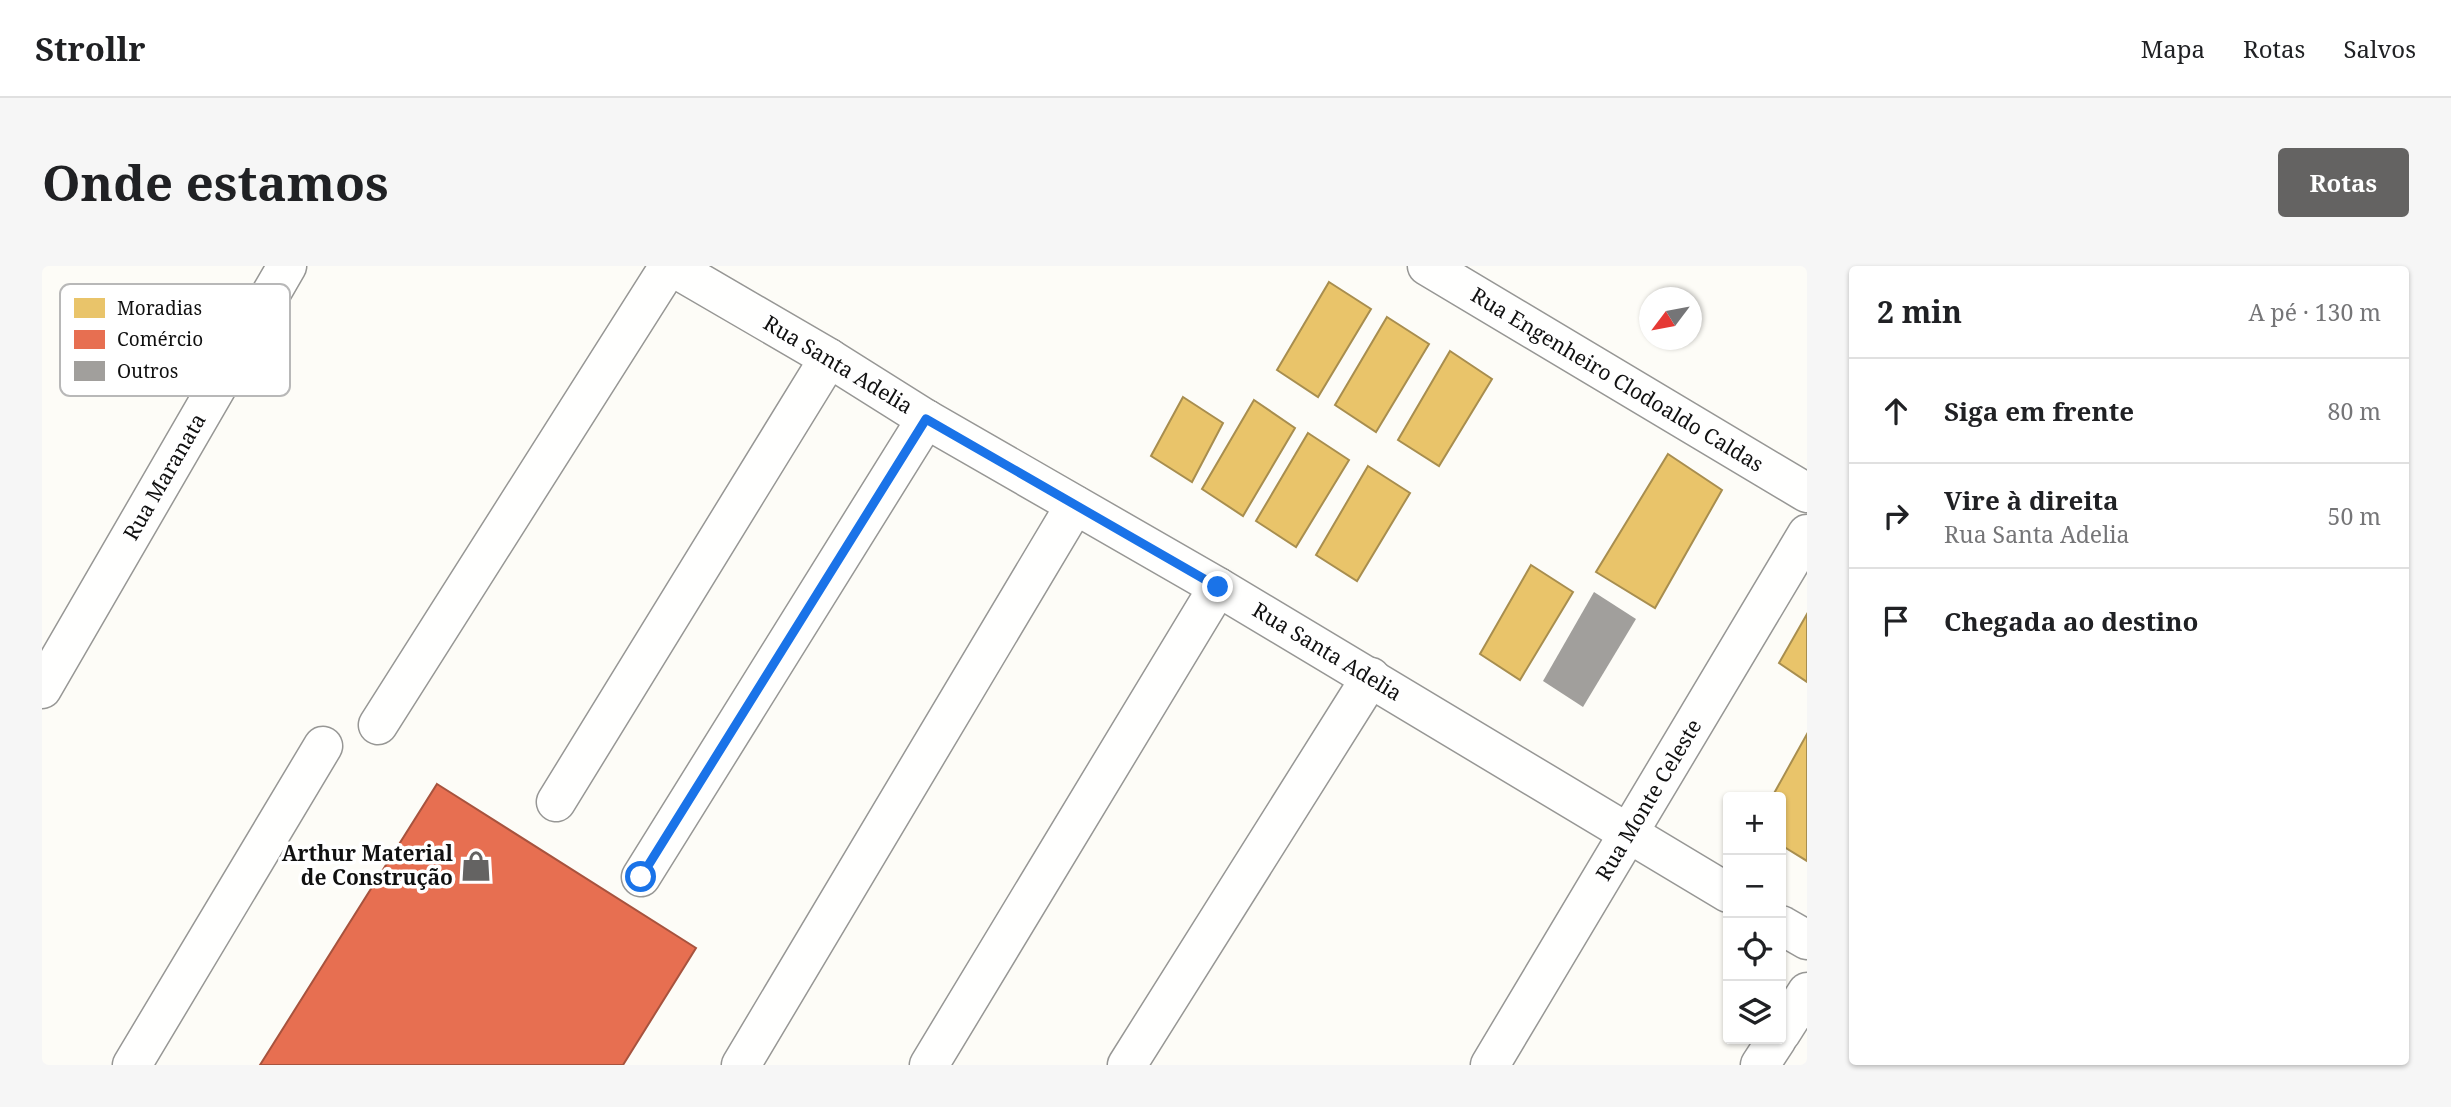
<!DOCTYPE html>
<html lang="pt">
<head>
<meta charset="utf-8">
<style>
  body { margin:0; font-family:"Noto Serif",serif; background:#f6f6f6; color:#202124 }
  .controls { position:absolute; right:21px; bottom:21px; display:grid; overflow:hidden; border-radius:7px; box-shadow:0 2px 5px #0004 }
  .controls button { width:63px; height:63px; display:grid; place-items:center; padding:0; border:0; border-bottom:2px solid #e0e0e0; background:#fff; color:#202124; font:35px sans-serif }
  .compass { position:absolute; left:1597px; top:21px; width:63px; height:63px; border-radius:50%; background:#fff; box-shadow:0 2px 5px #0004; rotate:238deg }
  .stop { position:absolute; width:21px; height:21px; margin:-16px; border:5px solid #1a73e8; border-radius:50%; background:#fff }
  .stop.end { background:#1a73e8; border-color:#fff; box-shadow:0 2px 7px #0008 }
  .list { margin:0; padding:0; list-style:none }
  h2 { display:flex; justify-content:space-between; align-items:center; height:91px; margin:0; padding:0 28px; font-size:30px }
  h2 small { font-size:23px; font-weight:400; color:#757577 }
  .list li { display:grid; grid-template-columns:46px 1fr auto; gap:21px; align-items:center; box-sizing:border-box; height:105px; padding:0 28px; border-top:2px solid #e0e0e0 }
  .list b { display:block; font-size:26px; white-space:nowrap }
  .list p { margin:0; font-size:23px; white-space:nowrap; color:#757577 }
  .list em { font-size:23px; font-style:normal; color:#757577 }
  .icon { flex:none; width:38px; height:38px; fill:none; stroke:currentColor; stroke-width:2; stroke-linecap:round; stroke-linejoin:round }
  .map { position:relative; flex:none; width:1765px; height:799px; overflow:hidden; border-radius:7px }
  header { display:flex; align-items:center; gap:42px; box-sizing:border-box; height:98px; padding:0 35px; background:#fff; border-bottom:2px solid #e0e0e0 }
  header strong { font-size:33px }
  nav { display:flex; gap:38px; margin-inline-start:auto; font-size:24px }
  .intro { display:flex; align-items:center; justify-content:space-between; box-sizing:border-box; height:168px; padding:0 42px }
  h1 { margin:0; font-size:49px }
  .button { padding:18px 32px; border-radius:7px; background:#646362; color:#fff; font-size:24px; font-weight:700 }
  main { display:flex; gap:42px; padding:0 42px }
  aside { flex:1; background:#fff; border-radius:7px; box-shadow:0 2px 5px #0004 }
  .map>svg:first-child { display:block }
  .homes { fill:#e9c46a; stroke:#a88e4f; stroke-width:2 }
  .shops { fill:#e76f51; stroke:#a7533e; stroke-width:2 }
  .building { fill:#a19f9c }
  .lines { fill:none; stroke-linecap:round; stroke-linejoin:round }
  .minor-casing { stroke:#979795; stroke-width:41 }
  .minor { stroke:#fffffe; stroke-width:38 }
  .route { stroke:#1a73e8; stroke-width:9 }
  .labels { text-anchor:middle; stroke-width:7; stroke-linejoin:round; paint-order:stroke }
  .street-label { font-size:21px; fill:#111; stroke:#fff }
  .poi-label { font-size:21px; font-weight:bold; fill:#111; stroke:#fff; text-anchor:end }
  .key { fill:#fff; stroke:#b8b8b8; stroke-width:2 }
  .key-label { font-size:19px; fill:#111 }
</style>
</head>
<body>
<header>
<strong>Strollr</strong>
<nav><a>Mapa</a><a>Rotas</a><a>Salvos</a></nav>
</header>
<div class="intro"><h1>Onde estamos</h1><a class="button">Rotas</a></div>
<main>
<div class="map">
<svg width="1765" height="799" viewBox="0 0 1765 799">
  <rect width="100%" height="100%" fill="#fdfcf7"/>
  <!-- homes -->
  <g class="homes">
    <path d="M 1287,16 L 1329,43 L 1276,131 L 1235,104 Z"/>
    <path d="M 1345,51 L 1387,78 L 1334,166 L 1293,139 Z"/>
    <path d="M 1408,85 L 1450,113 L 1397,200 L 1356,174 Z"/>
    <path d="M 1141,131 L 1181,157 L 1150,216 L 1109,190 Z"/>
    <path d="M 1212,134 L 1253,162 L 1201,250 L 1160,223 Z"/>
    <path d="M 1266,167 L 1307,194 L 1254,281 L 1214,255 Z"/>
    <path d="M 1626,188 L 1680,224 L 1613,342 L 1554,306 Z"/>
    <path d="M 1326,200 L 1368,227 L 1315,315 L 1274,289 Z"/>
    <path d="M 1489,299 L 1531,326 L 1478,414 L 1438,388 Z"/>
    <path d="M 1765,348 L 1765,416 L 1737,397 Z"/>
    <path d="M 1765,468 L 1765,595 L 1739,579 L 1739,531 L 1730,531 Z"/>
  </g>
  <!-- shops -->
  <path class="shops" d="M 395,518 L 654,682 L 581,799 L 218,799 Z"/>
  <!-- building -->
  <path class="building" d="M 1552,326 L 1594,353 L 1541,441 L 1501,415 Z"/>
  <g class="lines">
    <defs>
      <g id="minor">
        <path d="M 629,0 L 787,92 L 884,153 L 1176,321 L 1686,627"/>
        <path d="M 1385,0 L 1765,227"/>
        <path d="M 0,423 L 245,0"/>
        <path d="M 336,459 L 627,0"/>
        <path d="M 514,536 L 787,92"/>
        <path d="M 599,611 L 884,153"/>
        <path d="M 1739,659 L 1765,674"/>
        <path d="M 1739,767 L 1765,726"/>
        <path d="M 90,799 L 281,480"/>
        <path d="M 699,799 L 1033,239"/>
        <path d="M 887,799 L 1176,321"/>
        <path d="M 1085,799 L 1329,411"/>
        <path d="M 1448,799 L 1765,268"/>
        <path d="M 1718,799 L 1735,773"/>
      </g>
    </defs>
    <!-- minor casing -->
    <use href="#minor" class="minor-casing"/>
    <!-- minor -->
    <use href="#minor" class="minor"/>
  </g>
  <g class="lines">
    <!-- route -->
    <path class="route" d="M 599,611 L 884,153 L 1176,321"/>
  </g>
  <!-- icons -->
  <defs>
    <symbol id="shop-bare" viewBox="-9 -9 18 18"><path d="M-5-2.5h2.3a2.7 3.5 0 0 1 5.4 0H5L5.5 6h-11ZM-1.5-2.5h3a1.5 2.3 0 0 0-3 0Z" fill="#646362" stroke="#fff" stroke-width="2.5" paint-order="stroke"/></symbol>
  </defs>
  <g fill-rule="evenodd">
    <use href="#shop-bare" x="412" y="578" width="44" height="44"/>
  </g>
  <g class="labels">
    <!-- street labels -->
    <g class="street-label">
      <text transform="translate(796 99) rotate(31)" y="7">Rua Santa Adelia</text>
      <text transform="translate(1575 114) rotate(31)" y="7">Rua Engenheiro Clodoaldo Caldas</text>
      <text transform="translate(123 211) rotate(-60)" y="7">Rua Maranata</text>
      <text transform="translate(1285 386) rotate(31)" y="7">Rua Santa Adelia</text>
      <text transform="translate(1607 534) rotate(-59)" y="7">Rua Monte Celeste</text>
    </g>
    <!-- poi labels -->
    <g class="poi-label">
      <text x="411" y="595">Arthur Material<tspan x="411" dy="24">de Construção</tspan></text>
    </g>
  </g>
  <!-- legend -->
  <rect x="18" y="18" width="230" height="112" rx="10" class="key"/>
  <rect x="32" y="32" width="31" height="20" fill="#e9c46a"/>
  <rect x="32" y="64" width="31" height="19" fill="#e76f51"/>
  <rect x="32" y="95" width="31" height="20" fill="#a19f9c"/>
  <g class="key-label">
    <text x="75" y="49">Moradias</text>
    <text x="75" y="80">Comércio</text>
    <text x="75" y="112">Outros</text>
  </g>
</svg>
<div class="controls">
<button>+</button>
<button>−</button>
<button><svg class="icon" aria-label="locate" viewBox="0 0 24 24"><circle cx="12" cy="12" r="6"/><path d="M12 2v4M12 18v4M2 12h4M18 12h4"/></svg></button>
<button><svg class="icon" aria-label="layers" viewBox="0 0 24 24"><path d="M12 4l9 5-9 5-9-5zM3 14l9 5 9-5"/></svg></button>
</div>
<svg class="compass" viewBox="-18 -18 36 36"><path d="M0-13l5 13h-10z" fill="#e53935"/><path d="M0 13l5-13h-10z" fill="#757577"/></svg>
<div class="stop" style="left:599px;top:611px"></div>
<div class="stop end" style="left:1176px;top:321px"></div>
</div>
<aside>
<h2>2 min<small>A pé · 130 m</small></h2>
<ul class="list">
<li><svg class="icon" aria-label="ahead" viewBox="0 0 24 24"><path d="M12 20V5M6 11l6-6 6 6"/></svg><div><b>Siga em frente</b></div><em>80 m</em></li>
<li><svg class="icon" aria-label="right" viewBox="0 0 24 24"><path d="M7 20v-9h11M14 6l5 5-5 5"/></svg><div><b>Vire à direita</b><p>Rua Santa Adelia</p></div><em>50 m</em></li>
<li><svg class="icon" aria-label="arrive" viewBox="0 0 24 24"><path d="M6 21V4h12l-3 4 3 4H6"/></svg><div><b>Chegada ao destino</b></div></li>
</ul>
</aside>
</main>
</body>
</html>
